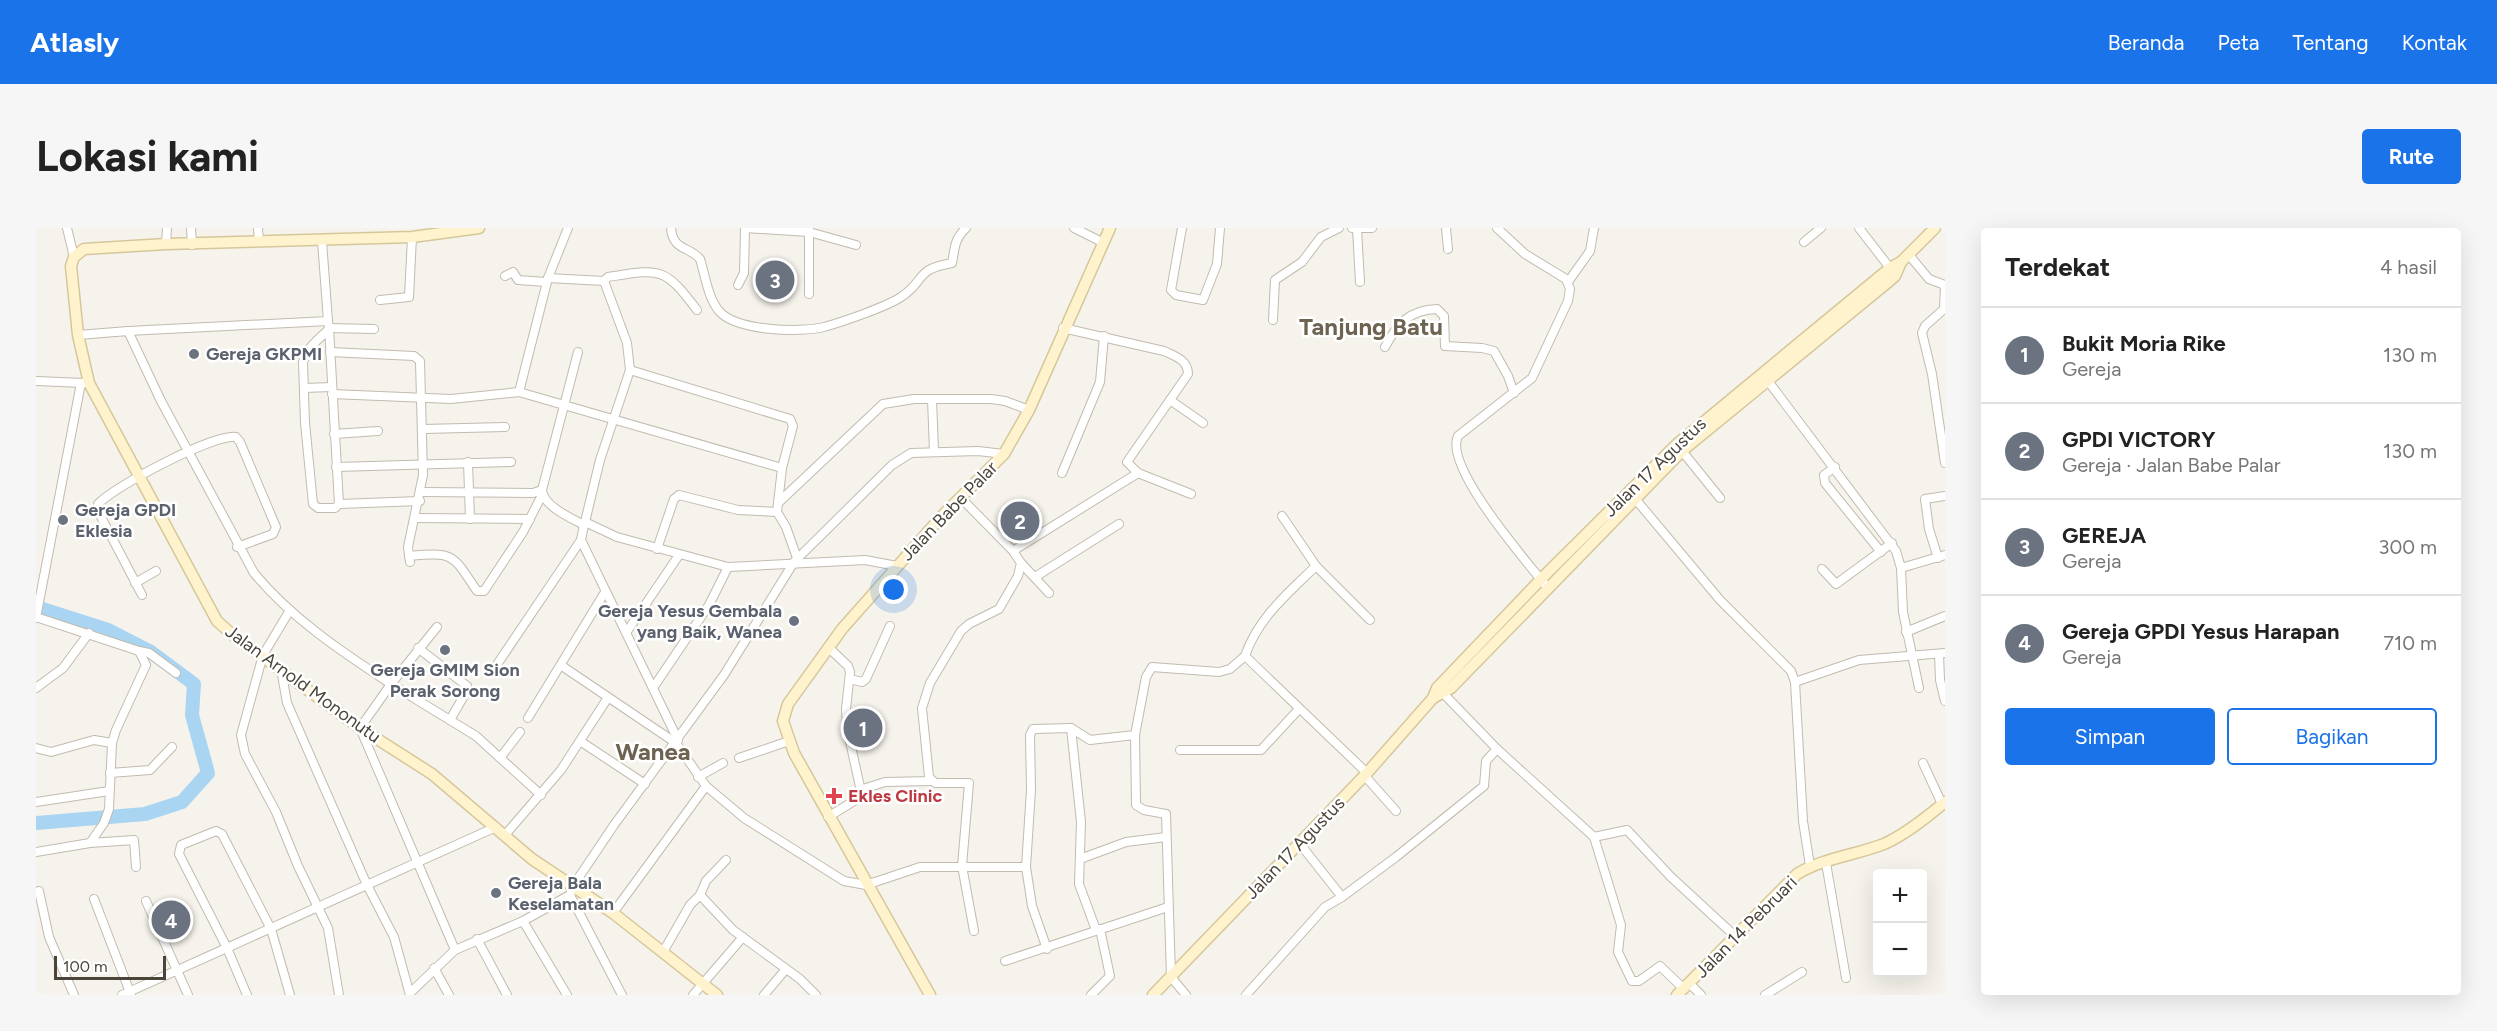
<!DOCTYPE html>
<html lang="id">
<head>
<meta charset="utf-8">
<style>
  body { margin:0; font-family:Figtree,sans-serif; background:#f6f6f6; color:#222 }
  .controls { position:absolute; right:18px; bottom:18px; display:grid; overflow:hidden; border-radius:6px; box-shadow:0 6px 24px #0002 }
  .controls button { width:54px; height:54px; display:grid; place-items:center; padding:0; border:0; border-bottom:2px solid #e0e0e0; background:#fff; color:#222; font:30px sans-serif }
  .scale { position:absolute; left:18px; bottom:15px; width:112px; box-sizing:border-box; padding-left:6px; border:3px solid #4b4439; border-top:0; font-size:16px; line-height:21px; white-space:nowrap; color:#4b4439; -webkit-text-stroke:4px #fff; paint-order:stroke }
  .you { position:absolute; left:858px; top:362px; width:21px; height:21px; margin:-15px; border:4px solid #fff; border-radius:50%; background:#1a73e8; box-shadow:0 0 0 9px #1a73e833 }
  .badge { display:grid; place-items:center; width:39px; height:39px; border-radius:50%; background:#1a73e8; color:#fff; font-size:20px; font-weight:700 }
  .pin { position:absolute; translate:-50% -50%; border:3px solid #fff; box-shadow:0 2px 6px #0006 }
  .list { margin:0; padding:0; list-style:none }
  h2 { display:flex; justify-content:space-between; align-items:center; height:78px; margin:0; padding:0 24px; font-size:26px }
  h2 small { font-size:20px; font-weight:400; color:#767676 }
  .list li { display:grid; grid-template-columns:39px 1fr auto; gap:18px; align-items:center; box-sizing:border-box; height:96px; padding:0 24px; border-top:2px solid #e0e0e0 }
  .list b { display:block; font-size:22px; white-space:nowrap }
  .list p { margin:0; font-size:20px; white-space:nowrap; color:#767676 }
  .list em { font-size:20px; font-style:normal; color:#767676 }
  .actions { display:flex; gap:12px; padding:18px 24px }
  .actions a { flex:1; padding:14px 0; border:2px solid #1a73e8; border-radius:6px; text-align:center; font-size:21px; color:#1a73e8 }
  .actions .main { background:#1a73e8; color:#fff }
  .map { position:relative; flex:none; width:1909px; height:767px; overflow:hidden; border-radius:6px }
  header { display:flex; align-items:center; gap:36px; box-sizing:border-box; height:84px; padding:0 30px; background:#1a73e8; color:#fff }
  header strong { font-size:28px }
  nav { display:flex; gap:33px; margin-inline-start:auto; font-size:21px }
  .intro { display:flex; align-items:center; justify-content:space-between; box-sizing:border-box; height:144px; padding:0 36px }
  h1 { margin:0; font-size:42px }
  .button { padding:15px 27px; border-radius:6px; background:#1a73e8; color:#fff; font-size:21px; font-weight:700 }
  main { display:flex; gap:36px; padding:0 36px }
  aside { flex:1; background:#fff; border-radius:6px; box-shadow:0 6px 24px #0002 }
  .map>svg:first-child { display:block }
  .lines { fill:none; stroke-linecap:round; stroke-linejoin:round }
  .river { stroke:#a9d4f2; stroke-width:14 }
  .street-casing { stroke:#c2bbae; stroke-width:10 }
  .secondary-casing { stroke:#d6c79b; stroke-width:13 }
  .street { stroke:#fff; stroke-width:8 }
  .secondary { stroke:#fff3cd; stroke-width:10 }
  .worship-dot { fill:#6b7280; stroke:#fff; stroke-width:2 }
  .health-dot { fill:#e0444e; stroke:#fff; stroke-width:2 }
  .labels { text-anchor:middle; stroke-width:5; stroke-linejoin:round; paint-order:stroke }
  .worship-label { font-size:18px; font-weight:bold; fill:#5b616d; stroke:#fff; text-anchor:start }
  .street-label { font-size:18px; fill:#4b4439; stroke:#fff }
  .health-label { font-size:18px; font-weight:bold; fill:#be3a42; stroke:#fff; text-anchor:start }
  .district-label { font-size:24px; font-weight:bold; fill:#6e6250; stroke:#fff }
</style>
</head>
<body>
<header>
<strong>Atlasly</strong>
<nav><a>Beranda</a><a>Peta</a><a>Tentang</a><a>Kontak</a></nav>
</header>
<div class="intro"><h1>Lokasi kami</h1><a class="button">Rute</a></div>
<main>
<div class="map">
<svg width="1909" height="767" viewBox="0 0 1909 767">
  <rect width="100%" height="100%" fill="#f6f3ec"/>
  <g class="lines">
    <!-- river -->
    <path class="river" d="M 0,379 L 72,402 L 115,424 L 158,456 L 156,487 L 172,545 L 146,574 L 109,586 L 0,595"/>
    <defs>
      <g id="street">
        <path d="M 31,0 L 38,29"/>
        <path d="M 155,0 L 156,17"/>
        <path d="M 222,0 L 223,14"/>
        <path d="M 635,0 C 637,23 653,18 664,31 C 669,47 672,70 683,83 C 700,103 764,105 788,99 C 806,94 850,79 865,69 C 891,52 877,42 916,35 C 919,20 918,11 930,0"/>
        <path d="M 709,0 L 773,4 L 820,17"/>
        <path d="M 1038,0 L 1066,14"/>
        <path d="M 1146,0 L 1135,62 L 1140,67 L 1167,72 L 1181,36 L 1184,0"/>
        <path d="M 1316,0 L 1336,0"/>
        <path d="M 1410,0 L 1412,21"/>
        <path d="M 1461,0 L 1489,26 L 1530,51 L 1534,61 L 1532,73 L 1496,150 L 1422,208 C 1407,238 1491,334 1511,359"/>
        <path d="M 1823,0 L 1854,40"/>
        <path d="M 1321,1 L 1324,54"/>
        <path d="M 1768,14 L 1785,0"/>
        <path d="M 130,16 L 131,0"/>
        <path d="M 1873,27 L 1893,51 L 1909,57"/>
        <path d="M 469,48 L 477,44 L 482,52 L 510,54"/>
        <path d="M 512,50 L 568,53 L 572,49 C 624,41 628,38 661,82"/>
        <path d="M 1532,54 L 1554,23 L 1558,0"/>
        <path d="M 702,57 L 708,45 L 709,0"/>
        <path d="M 1909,58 L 1908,81 L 1889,98 L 1886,105 L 1896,146 L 1909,235"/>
        <path d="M 773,66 L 773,2"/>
        <path d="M 344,72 L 373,69 L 376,9"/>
        <path d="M 1237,92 L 1239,52 L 1266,34 L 1285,9 L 1303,0"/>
        <path d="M 292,93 L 293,100 L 303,276 L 299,280 L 282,280 L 277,276 L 269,195 L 267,134 C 271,119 282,112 293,101"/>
        <path d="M 293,100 L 338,101"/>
        <path d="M 1027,100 L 1128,123 C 1139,128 1152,132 1152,146 L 1091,234 L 1102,245 L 1155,266"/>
        <path d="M 92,103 L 292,93 L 286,13"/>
        <path d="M 42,107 L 92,103 L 125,173 L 218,345 C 255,390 306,424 355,456 L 324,500 L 419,722"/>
        <path d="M 1349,119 C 1361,96 1373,82 1401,81 L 1408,88 L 1409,118 L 1446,120 L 1458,123 L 1472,148 L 1478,165"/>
        <path d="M 294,124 L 378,128 L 384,133 L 387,247 L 372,319 L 374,334"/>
        <path d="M 542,124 L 506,262 C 507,278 535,290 548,297 L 549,294 L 581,309 L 692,339 L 829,332 L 861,338"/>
        <path d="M 594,142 L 754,191 L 757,198 L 746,240 L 741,284 L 750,299 L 761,330"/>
        <path d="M 1729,149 L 1860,323 L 1865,340 L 1867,384 L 1883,460"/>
        <path d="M 0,153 L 48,155"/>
        <path d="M 268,160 L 296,159"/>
        <path d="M 483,164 L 512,50 L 532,0"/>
        <path d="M 296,166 L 415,171 L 483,164 L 746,240"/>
        <path d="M 896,171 L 898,224"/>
        <path d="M 1134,172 L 1167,195"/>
        <path d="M 387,201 L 469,199"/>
        <path d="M 298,206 L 342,203"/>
        <path d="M 1646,223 L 1684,270"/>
        <path d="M 432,234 L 434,291"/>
        <path d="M 300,239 L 475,234"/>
        <path d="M 1799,239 L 1788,247 L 1789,255 L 1845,324"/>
        <path d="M 1026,245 L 1064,154 L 1068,108"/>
        <path d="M 386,264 L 497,265 L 506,262"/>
        <path d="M 1596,267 L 1684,372 L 1755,443 L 1759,454 L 1767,593 L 1774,638"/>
        <path d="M 924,269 L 977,323 L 985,335 L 982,348 L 963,381 L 933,396 L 925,403 L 894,455 L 886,480 L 893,549 L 899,555 L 933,555 L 926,638 L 938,703"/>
        <path d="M 742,275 L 847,176 L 878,171 L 955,171 L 969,173 L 993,182"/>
        <path d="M 303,276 L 384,273"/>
        <path d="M 1246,288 L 1280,338"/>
        <path d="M 379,290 L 494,291"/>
        <path d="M 549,294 L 564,232 L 594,142 L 591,115 L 568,53"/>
        <path d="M 548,297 L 545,312 L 642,512"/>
        <path d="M 621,321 L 638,271 L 643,267 L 702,282 L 741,284"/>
        <path d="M 977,323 L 1102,245"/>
        <path d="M 373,328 C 419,324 416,326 441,363 L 448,363 L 487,304 L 506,267"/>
        <path d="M 1902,330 L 1893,301 L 1889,271 L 1909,268"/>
        <path d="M 985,335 L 1013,365"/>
        <path d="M 1865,340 L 1909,327"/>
        <path d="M 1786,341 L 1800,356 L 1856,315"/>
        <path d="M 999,349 L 1083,296"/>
        <path d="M 99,355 L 120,343"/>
        <path d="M 106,367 L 63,285 L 62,276 C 79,258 177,206 200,209 L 204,214 L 240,299 L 237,306 L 201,319"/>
        <path d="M 254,382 L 227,427 L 205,507 L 209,526 L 240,584 L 262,638 L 292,700 L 303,767"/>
        <path d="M 0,389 L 103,423 L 110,437 L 80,502 L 76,515 L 73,581 L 68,595 L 54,615 L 0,624"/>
        <path d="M 0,390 L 45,155"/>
        <path d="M 401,399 L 355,456 L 440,508 L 505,567"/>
        <path d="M 1870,404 L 1909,388"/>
        <path d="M 590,405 L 643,327"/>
        <path d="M 382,420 L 431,458 L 429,466 L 414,492"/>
        <path d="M 103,423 L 113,425 L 140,445"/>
        <path d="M 1903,426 L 1904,452 L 1909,473"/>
        <path d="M 1209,428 C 1222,390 1252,365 1280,338 L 1334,392"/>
        <path d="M 460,438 L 545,312"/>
        <path d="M 526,438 L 640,515 L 670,558 L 708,590 L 808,653 L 830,657 L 884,639 L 990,639"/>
        <path d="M 245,441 L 251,475 L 331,657 L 358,709 L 374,767"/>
        <path d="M 814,451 L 826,454 L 830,451 L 854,398"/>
        <path d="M 1759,454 L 1823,432 L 1909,425"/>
        <path d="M 0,460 L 27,440 L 53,405"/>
        <path d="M 617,460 L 673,377 L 692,339"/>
        <path d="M 1404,462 L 1461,521 L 1558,609 L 1585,697 L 1582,724 L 1596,753 L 1603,753 L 1624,738 L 1648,761"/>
        <path d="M 492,490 L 569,364"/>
        <path d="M 1035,500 L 1045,594 L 1043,656 L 1060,702"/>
        <path d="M 1099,507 L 1100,577 L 1108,582 L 1130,586 L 1135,749 L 1150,767"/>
        <path d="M 544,513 L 609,556"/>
        <path d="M 0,520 L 15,524 L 58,512 L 76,515"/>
        <path d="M 1144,522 L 1225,522 L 1263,481"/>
        <path d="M 464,530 L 484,504"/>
        <path d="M 703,530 L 753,513"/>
        <path d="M 1887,535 L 1906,576"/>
        <path d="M 74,545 L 114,542 L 136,519"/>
        <path d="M 1328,547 L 1360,583"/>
        <path d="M 662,549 L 687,535"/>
        <path d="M 824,562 L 849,554 L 896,553"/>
        <path d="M 0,574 L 73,563"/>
        <path d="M 792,589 L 826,568 L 811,500 L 810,481 L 814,444 L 812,438 L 793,420"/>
        <path d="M 469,607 L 525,542 L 571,471"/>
        <path d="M 1558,609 L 1591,602 L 1635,649 L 1699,708"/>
        <path d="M 54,615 L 98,612 L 100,639"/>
        <path d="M 1264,616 L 1306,669"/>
        <path d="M 1044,631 L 1090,614 L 1130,609"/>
        <path d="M 1790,635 L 1810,750"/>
        <path d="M 3,663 L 13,709 L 38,767"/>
        <path d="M 534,667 L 586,767"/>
        <path d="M 664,667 L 670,653 L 690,632"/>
        <path d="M 58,671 L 95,767"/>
        <path d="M 110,673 L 152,767"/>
        <path d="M 577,685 L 670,558"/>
        <path d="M 487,693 L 531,767"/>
        <path d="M 441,711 L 471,767"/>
        <path d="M 1011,721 L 996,678 L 990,639 L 995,562 L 994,507 L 997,501 L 1035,500 L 1054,512 L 1099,507 L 1110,449 L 1116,439 L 1183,444 L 1194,441 L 1209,428 L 1331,545"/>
        <path d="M 627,724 L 654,677 L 664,667 L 697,702 L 764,751 L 780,767"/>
        <path d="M 969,733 L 1132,679"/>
        <path d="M 398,740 L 413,767"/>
        <path d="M 1654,756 L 1665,767"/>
        <path d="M 374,765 L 419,722 L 487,693 L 534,667 L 537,658 L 578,597 L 688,447 L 758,334 L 856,237 L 875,225 L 942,223 L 968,226"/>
        <path d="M 86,767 L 460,599"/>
        <path d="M 211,767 L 191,720 L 143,626 L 145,617 L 180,603 L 186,606 L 235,701 L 254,767"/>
        <path d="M 657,767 L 707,709"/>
        <path d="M 728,767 L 750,741"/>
        <path d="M 1055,767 L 1074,748 L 1064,701"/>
        <path d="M 1210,767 L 1289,679 L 1306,669 L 1360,629 L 1448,558 L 1450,533 L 1461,521"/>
        <path d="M 1729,767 L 1766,744"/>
      </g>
      <g id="secondary">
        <path d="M 443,0 L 376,9 L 130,16 L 48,21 L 38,29 L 35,38 L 42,107 L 53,155 L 181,393 L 198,408 L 324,500 L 396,546 L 496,631 L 577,685 L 681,767"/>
        <path d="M 1397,470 L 1415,460 L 1646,223 L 1851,55 L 1859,48 L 1865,34"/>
        <path d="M 894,767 L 758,525 L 747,493 L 752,476 L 806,401 L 905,289 L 968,226 L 993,182 L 1074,0"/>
        <path d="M 1117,767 L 1331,545 L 1397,470 L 1401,460 L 1509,347 L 1641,216 L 1854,40 L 1865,34 L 1899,0"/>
        <path d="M 1641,767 L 1761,646 C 1787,630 1820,627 1848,616 C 1870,606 1891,589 1909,574"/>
      </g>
    </defs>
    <!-- street casing -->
    <use href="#street" class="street-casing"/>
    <!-- secondary casing -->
    <use href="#secondary" class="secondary-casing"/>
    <!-- street -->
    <use href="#street" class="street"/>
    <!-- secondary -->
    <use href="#secondary" class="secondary"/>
  </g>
  <!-- markers -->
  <g class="worship-dot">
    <circle cx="158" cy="126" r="6"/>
    <circle cx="27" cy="292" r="6"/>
    <circle cx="758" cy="393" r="6"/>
    <circle cx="409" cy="422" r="6"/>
    <circle cx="460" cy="665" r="6"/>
  </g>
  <path class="health-dot" d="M795 559h6v6h6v6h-6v6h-6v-6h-6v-6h6z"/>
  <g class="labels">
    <!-- worship labels -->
    <g class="worship-label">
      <text x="170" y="132">Gereja GKPMI</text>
      <text x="39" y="288">Gereja GPDI<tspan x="39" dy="21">Eklesia</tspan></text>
      <text x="746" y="389" text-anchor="end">Gereja Yesus Gembala<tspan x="746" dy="21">yang Baik, Wanea</tspan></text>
      <text x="409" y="448" text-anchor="middle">Gereja GMIM Sion<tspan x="409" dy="21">Perak Sorong</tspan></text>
      <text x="472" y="661">Gereja Bala<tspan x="472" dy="21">Keselamatan</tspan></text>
    </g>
    <!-- street labels -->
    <g class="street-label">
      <text transform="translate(1619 239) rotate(-44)" y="6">Jalan 17 Agustus</text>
      <text transform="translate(913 283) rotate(-46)" y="6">Jalan Babe Palar</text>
      <text transform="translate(267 456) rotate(36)" y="6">Jalan Arnold Mononutu</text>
      <text transform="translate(1259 620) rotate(-46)" y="6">Jalan 17 Agustus</text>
      <text transform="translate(1710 699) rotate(-45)" y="6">Jalan 14 Pebruari</text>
    </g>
    <!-- health labels -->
    <g class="health-label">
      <text x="812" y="574">Ekles Clinic</text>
    </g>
    <!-- district labels -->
    <g class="district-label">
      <text x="1335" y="107">Tanjung Batu</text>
      <text x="617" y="532">Wanea</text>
    </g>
  </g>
</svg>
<div class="controls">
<button>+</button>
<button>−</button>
</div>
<div class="scale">100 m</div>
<div class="you"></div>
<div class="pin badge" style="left:827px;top:500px;background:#6b7280">1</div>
<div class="pin badge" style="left:984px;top:293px;background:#6b7280">2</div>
<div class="pin badge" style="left:739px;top:52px;background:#6b7280">3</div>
<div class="pin badge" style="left:135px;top:692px;background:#6b7280">4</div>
</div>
<aside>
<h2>Terdekat<small>4 hasil</small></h2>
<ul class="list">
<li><span class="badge" style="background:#6b7280">1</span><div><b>Bukit Moria Rike</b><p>Gereja</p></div><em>130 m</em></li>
<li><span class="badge" style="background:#6b7280">2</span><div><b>GPDI VICTORY</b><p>Gereja · Jalan Babe Palar</p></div><em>130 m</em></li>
<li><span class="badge" style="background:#6b7280">3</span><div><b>GEREJA</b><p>Gereja</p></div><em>300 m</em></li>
<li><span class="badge" style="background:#6b7280">4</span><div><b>Gereja GPDI Yesus Harapan</b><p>Gereja</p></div><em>710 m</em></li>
</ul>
<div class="actions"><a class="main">Simpan</a><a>Bagikan</a></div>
</aside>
</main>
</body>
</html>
